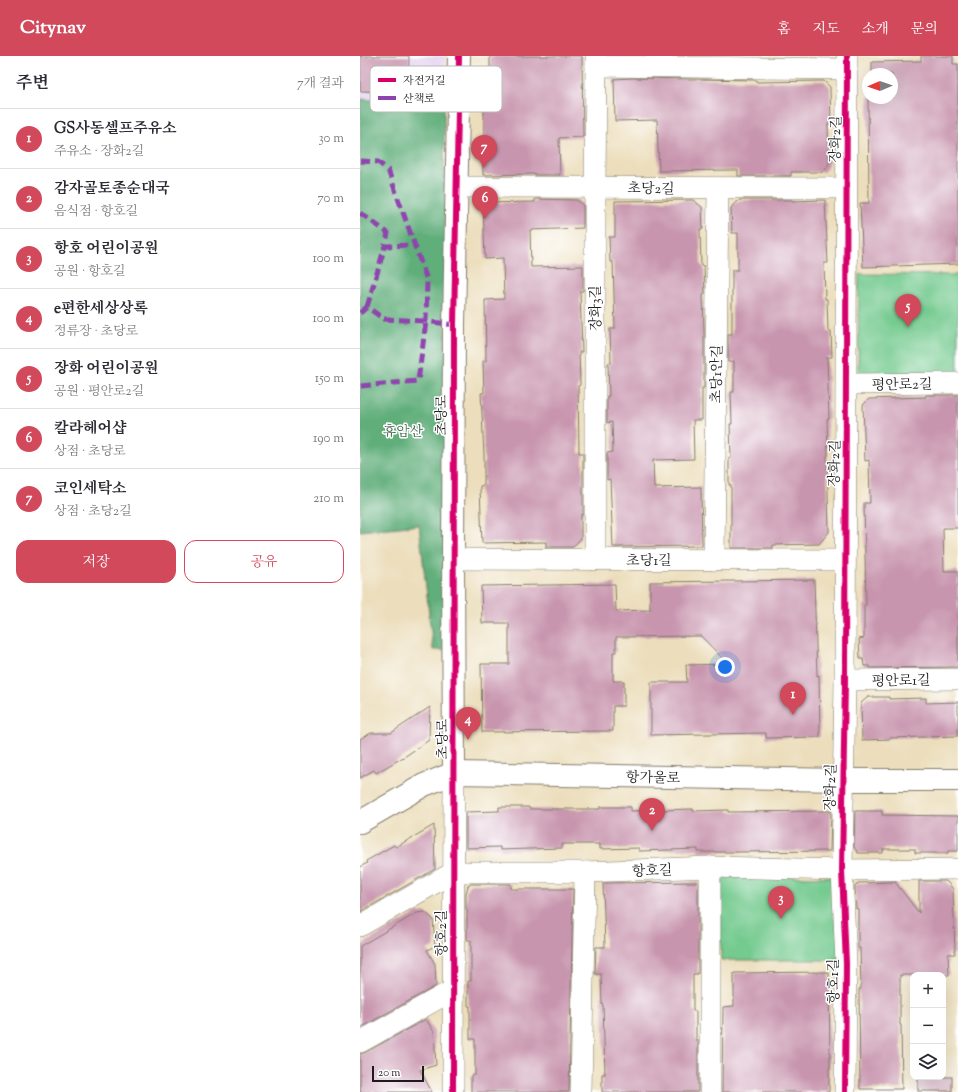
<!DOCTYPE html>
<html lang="ko">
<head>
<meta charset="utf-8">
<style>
  body { margin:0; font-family:"Sorts Mill Goudy","Noto Serif KR",serif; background:#f2f2f3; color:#2b2b33 }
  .controls { position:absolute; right:12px; bottom:12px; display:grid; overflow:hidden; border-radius:8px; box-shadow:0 4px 16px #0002 }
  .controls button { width:36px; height:36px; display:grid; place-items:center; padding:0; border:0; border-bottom:1px solid #e1e1e2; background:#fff; color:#2b2b33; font:20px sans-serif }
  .compass { position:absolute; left:502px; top:12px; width:36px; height:36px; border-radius:50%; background:#fff; box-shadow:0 4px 16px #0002; rotate:268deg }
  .scale { position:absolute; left:12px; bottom:10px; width:52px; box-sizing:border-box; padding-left:4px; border:2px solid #1c1c1c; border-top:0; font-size:11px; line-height:14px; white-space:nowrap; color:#1c1c1c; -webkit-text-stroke:3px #fff; paint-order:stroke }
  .you { position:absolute; left:365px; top:611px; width:14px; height:14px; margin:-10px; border:3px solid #fff; border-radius:50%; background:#1a73e8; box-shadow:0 0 0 6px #1a73e833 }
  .badge { display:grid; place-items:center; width:26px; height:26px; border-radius:50%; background:#d1495b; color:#fff; font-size:13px; font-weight:700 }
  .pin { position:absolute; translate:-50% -33px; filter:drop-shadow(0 1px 2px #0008) }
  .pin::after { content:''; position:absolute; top:21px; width:14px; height:12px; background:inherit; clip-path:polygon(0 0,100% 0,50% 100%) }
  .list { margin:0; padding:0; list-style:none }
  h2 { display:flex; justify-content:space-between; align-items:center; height:52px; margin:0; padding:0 16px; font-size:17px }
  h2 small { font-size:13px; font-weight:400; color:#7c7c81 }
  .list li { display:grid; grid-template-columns:26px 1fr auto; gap:12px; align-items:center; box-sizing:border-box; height:60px; padding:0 16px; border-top:1px solid #e1e1e2 }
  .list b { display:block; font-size:15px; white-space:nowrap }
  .list p { margin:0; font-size:13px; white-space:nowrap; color:#7c7c81 }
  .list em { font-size:13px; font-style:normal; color:#7c7c81 }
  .actions { display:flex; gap:8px; padding:12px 16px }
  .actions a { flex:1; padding:9px 0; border:1px solid #d1495b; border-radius:12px; text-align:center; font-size:14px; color:#d1495b }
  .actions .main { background:#d1495b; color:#fff }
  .icon { flex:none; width:22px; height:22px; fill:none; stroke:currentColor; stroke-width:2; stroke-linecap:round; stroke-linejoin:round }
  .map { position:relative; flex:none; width:598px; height:1036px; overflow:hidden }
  header { display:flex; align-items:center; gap:24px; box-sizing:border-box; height:56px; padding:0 20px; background:#d1495b; color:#fff }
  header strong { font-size:19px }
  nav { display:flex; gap:22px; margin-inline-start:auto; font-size:14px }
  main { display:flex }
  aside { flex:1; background:#fff }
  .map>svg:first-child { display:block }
  .built { fill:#e5d3f1 }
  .green { fill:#75ca8f; stroke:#487356 }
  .forest { fill:#60ae7a; stroke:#3e654b }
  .building { fill:#c895ae }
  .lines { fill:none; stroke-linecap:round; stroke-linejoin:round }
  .street-casing { stroke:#847d6c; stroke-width:22 }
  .secondary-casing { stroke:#847d6c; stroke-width:24 }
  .street { stroke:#fff; stroke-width:21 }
  .secondary { stroke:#fff; stroke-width:22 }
  .quiet { stroke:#8e44ad; stroke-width:5; stroke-dasharray:10 5; stroke-linecap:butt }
  .cycleway-casing { stroke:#fff; stroke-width:8 }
  .cycleway { stroke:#d6006c; stroke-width:6 }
  .labels { text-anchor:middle; stroke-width:3; stroke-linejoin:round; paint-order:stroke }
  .street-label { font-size:14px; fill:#1c1c1c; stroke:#fff }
  .park-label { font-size:14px; fill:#40624a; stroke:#fff }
  .key { fill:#fff; stroke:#bbb; stroke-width:1 }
  .key-label { font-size:11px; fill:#1c1c1c }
</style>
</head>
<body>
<header>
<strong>Citynav</strong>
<nav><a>홈</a><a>지도</a><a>소개</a><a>문의</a></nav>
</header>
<main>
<aside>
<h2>주변<small>7개 결과</small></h2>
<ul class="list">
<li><span class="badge">1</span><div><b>GS사동셀프주유소</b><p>주유소 · 장화2길</p></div><em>30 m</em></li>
<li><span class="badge">2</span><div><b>감자골토종순대국</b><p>음식점 · 항호길</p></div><em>70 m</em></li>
<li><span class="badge">3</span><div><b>항호 어린이공원</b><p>공원 · 항호길</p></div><em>100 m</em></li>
<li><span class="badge">4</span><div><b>e편한세상상록</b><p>정류장 · 초당로</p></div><em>100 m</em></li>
<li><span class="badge">5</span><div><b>장화 어린이공원</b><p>공원 · 평안로2길</p></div><em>150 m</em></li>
<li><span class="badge">6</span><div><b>칼라헤어샵</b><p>상점 · 초당로</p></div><em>190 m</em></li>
<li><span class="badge">7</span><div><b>코인세탁소</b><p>상점 · 초당2길</p></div><em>210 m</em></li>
</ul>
<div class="actions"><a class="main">저장</a><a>공유</a></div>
</aside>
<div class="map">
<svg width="598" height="1036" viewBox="0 0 598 1036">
  <rect width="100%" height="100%" fill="#fff"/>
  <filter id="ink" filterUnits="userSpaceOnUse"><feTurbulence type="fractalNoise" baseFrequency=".025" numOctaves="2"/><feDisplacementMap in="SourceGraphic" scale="8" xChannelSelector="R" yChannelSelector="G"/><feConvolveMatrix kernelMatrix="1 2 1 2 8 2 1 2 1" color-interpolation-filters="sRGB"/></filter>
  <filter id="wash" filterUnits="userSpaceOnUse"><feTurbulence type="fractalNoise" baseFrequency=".012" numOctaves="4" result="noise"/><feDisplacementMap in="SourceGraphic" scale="16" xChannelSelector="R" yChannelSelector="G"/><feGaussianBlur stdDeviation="0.9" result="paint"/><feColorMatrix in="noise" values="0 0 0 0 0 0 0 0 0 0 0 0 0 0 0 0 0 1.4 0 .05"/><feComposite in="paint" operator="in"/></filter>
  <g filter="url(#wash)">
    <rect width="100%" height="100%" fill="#ecdebc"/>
    <!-- built -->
    <path class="built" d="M 0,0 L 85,0 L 84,50 L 0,43 Z"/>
    <!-- green -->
    <g class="green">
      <path d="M 499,218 L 598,219 L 598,324 L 498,323 Z"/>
      <path d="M 361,820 L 480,821 L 480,904 L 361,904 Z"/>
    </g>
    <!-- forest -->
    <path class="forest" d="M 0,43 L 84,50 L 88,594 L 73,594 L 59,469 L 0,475 Z"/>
    <g id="blocks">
      <!-- building -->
      <g class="building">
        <path d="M 0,0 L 49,0 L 48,36 L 0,35 Z"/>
        <path d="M 130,0 L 222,0 L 223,81 L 199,82 L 200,119 L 175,119 L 175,118 L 123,119 L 122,88 L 124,88 L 124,54 L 130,54 Z"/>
        <path d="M 561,0 L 593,0 L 593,8 L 598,8 L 598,208 L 503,211 L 500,147 L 509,147 L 508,41 L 532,42 L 532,18 L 512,18 L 512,6 L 561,5 Z"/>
        <path d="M 273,22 L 396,24 L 397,26 L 464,25 L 470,31 L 471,68 L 468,68 L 469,107 L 466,113 L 463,116 L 431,116 L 431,120 L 378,120 L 378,114 L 299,115 L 297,64 L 255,65 L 254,23 Z"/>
        <path d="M 175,143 L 217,144 L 223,149 L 223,172 L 170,174 L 171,211 L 223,210 L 223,235 L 220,235 L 222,296 L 219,296 L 220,329 L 218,330 L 219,397 L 223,397 L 223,459 L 221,459 L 221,482 L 213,491 L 186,491 L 186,486 L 122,487 L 120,430 L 124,429 L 124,399 L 121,337 L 124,337 L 123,305 L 126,305 L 125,244 L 144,243 L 143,202 L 125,203 L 123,147 L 175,146 Z"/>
        <path d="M 333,144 L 342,151 L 343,173 L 340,173 L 341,210 L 344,210 L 345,238 L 343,239 L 344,278 L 344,332 L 342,332 L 342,364 L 333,364 L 334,403 L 293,404 L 294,432 L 341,431 L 342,490 L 253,491 L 250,423 L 247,424 L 247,397 L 253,396 L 252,366 L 247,367 L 247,340 L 249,340 L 248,307 L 251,307 L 250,273 L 255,273 L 253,206 L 250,206 L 249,181 L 255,181 L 255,145 Z"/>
        <path d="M 380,144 L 432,144 L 432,145 L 465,144 L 468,207 L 464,207 L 465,243 L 467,243 L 468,275 L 471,275 L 472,301 L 467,301 L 469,363 L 467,363 L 468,400 L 467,400 L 469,476 L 459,488 L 413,489 L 413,492 L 371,492 L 371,429 L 369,429 L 369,402 L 371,402 L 370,368 L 372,368 L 371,336 L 374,336 L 374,305 L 368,306 L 368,278 L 372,278 L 372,214 L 378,214 L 378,177 L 372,177 L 371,152 L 374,148 Z"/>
        <path d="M 566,339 L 598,339 L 598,472 L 583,472 L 584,515 L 598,515 L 598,611 L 510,612 L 510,610 L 504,610 L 503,603 L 500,603 L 499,583 L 504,582 L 504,549 L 506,549 L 504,447 L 510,447 L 509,404 L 505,405 L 503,349 L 509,343 L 566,341 Z"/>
        <path d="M 454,524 L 457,620 L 459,619 L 460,681 L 406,682 L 406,677 L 291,679 L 291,626 L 327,626 L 326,609 L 368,608 L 341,580 L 256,581 L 256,596 L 253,596 L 253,625 L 264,625 L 264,650 L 253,650 L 253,675 L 122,676 L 121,608 L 149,608 L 149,567 L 122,567 L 121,530 L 255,528 L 256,555 L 290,554 L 290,526 Z"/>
        <path d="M 508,641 L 529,641 L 529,643 L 566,642 L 566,647 L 598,646 L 598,680 L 530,682 L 530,683 L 502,684 L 501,647 Z"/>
        <path d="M 70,651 L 69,684 L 47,699 L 16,717 L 14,714 L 0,722 L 0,683 L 11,677 L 31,677 Z"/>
        <path d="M 139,751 L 169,751 L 169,753 L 240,753 L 240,751 L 271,751 L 271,755 L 333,753 L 333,755 L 368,754 L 368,756 L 471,755 L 470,795 L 377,796 L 338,796 L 338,793 L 279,795 L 279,792 L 240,793 L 240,788 L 202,788 L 202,792 L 169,793 L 140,794 L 140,791 L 106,792 L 106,756 L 139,755 Z"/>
        <path d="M 495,755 L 522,755 L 522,759 L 598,760 L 598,795 L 588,795 L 588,797 L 555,797 L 555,793 L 523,793 L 523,797 L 498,797 L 494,791 Z"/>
        <path d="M 74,769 L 75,813 L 0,856 L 0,811 L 7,807 L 6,805 L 34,789 L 36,791 Z"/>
        <path d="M 559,825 L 586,825 L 589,828 L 593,833 L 595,898 L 588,898 L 589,919 L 540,919 L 540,969 L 541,969 L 542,1033 L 500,1033 L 499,933 L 501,933 L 500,892 L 498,892 L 498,852 L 496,853 L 495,831 L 498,827 L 535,826 L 559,857 Z"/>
        <path d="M 338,826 L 338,918 L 333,918 L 333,955 L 336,955 L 336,984 L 338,984 L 338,1036 L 242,1036 L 242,1018 L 245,1018 L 243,949 L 242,949 L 241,918 L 235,918 L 236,891 L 245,891 L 243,827 Z"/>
        <path d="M 111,828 L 151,828 L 151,833 L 213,833 L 209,1036 L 111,1036 L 111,1019 L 115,1019 L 115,983 L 110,983 L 110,950 L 108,950 L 108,925 L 111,925 L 111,884 L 107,884 L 107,853 L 106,853 L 106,837 L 108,830 Z"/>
        <path d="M 65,856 L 73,863 L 75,890 L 67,894 L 75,908 L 76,930 L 0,972 L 0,890 L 57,857 Z"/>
        <path d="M 469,916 L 470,1012 L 469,1012 L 469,1036 L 362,1036 L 363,951 L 374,950 L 374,917 Z"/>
        <path d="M 66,963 L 74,976 L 76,1009 L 60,1014 L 72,1036 L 0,1036 L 0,998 L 6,996 Z"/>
        <rect x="558" y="1021" width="34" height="14"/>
      </g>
    </g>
  </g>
  <g filter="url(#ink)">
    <use href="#blocks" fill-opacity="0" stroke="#847d6c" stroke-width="1"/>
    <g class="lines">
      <defs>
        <g id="street">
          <path d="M 236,10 L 487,13"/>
          <path d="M 97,131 L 486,132"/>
          <path d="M 487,328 L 598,327"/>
          <path d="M 93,503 L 484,504"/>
          <path d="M 235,504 L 235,131 L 236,0"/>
          <path d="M 354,504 L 358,132"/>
          <path d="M 485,624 L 598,623"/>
          <path d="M 0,870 L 94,816 L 225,816 L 350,811 L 482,814 L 598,813"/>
          <path d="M 0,986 L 93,934"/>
          <path d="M 93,1036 L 94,717"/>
          <path d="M 221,1036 L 225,816"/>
          <path d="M 350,1036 L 350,811"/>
          <path d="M 485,1036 L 486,908 L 482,814 L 485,624 L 487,0"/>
        </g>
        <g id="secondary">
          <path d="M 94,717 L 93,503 L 94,269 L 99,0"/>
          <path d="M 0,766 L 64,729 L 94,717 L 482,724 L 598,724"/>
        </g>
      </defs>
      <!-- street casing -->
      <use href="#street" class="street-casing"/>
      <!-- secondary casing -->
      <use href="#secondary" class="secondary-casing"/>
      <!-- street -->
      <use href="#street" class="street"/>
      <!-- secondary -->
      <use href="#secondary" class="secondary"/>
      <!-- quiet -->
      <g class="quiet">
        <path d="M 0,105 L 18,106 L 28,114 L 67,224 L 66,265 L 94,269"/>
        <path d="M 0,157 L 28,177 L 25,190 L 54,189"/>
        <path d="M 7,251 L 25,190"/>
        <path d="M 0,257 L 7,251 L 24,263 L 66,265 L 58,325 L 0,330"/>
      </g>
      <defs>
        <g id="cycleway">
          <path d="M 93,1036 L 94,269 L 99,0"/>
          <path d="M 485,1036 L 486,908 L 482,814 L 485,624 L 487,0"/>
        </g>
      </defs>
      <!-- cycleway casing -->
      <use href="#cycleway" class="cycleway-casing"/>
      <!-- cycleway -->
      <use href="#cycleway" class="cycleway"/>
    </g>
  </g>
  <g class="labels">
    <!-- street labels -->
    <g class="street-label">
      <text transform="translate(475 83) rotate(-89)" y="5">장화2길</text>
      <text transform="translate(291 132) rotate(1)" y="5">초당2길</text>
      <text transform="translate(235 252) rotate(-90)" y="5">장화3길</text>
      <text transform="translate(356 318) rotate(-89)" y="5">초당1안길</text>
      <text transform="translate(542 328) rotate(-1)" y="5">평안로2길</text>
      <text transform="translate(81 359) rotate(-90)" y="5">초당로</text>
      <text transform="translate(474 407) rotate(-89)" y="5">장화2길</text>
      <text x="289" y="509">초당1길</text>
      <text transform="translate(541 624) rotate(-1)" y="5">평안로1길</text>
      <text transform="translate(82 683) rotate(-90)" y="5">초당로</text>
      <text transform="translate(293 721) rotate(1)" y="5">항가울로</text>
      <text transform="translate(470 731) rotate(-89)" y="5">장화2길</text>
      <text transform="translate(292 814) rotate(-2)" y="5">항호길</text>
      <text transform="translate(81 877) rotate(-90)" y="5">항호2길</text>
      <text transform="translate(473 925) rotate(-90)" y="5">항호1길</text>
    </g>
    <!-- park labels -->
    <g class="park-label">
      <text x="43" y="380">휴암산</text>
    </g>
  </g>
  <!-- legend -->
  <rect x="10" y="10" width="132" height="46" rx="6" class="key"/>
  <rect x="18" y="22" width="18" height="4" fill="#d6006c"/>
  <rect x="18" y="40" width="18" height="4" fill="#8e44ad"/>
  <g class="key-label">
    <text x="43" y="28">자전거길</text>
    <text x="43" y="46">산책로</text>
  </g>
</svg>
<div class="controls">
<button>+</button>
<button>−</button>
<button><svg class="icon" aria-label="layers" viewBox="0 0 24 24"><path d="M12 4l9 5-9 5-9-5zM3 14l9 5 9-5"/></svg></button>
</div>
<svg class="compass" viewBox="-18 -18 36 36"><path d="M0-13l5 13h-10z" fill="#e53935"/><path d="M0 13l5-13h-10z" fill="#7c7c81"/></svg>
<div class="scale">20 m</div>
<div class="you"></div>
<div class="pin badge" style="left:433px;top:659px">1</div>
<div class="pin badge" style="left:292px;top:775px">2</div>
<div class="pin badge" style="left:421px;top:863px">3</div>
<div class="pin badge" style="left:108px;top:684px">4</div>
<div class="pin badge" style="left:548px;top:271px">5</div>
<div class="pin badge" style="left:125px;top:163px">6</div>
<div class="pin badge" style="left:124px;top:112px">7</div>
</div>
</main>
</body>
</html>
